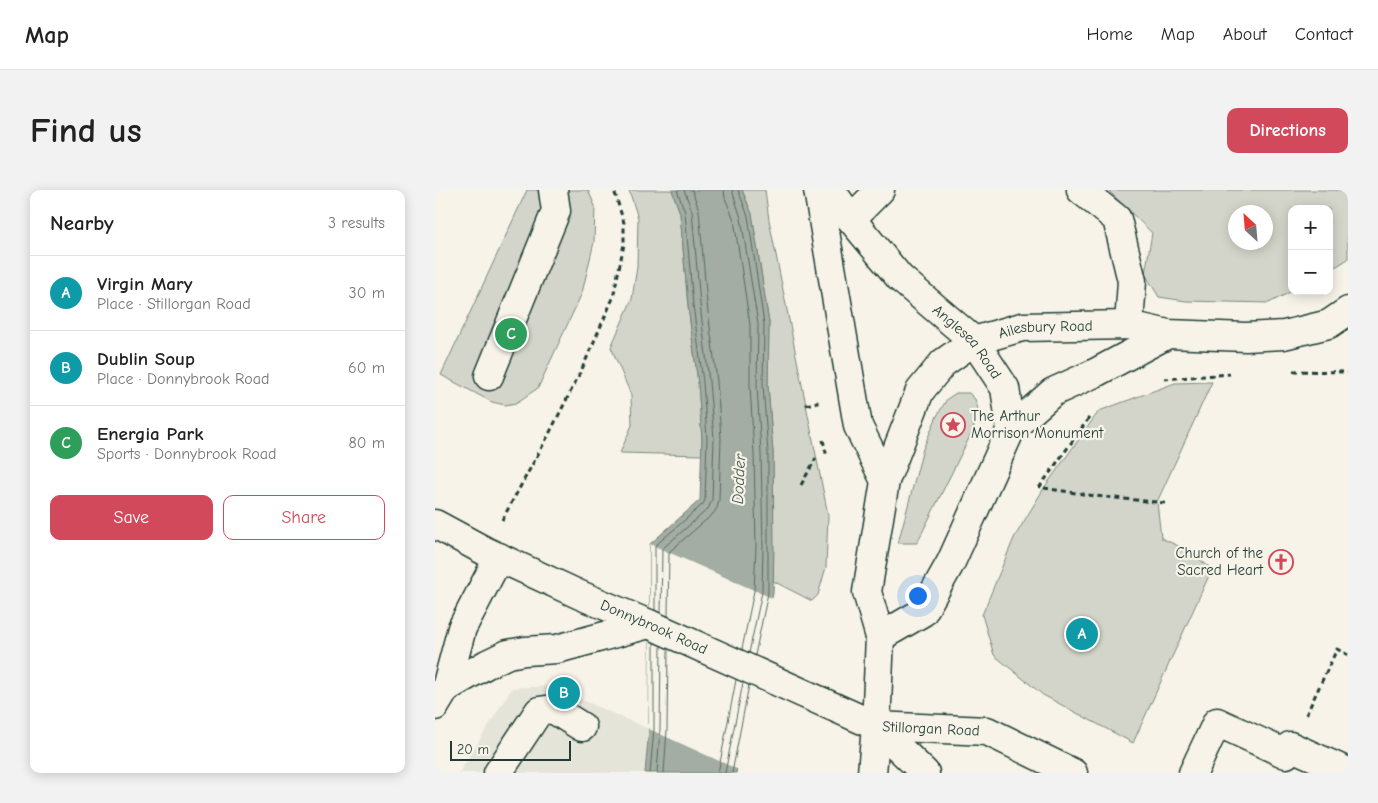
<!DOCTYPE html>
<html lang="en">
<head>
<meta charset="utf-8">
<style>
  body { margin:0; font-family:"Comic Neue",sans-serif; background:#f2f2f2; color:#222 }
  .controls { position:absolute; right:15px; top:15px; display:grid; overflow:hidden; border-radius:10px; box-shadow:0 2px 12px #0003 }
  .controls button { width:45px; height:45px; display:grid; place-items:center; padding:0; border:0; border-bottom:1px solid #e0e0e0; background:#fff; color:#222; font:25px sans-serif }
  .compass { position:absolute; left:793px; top:15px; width:45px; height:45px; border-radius:50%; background:#fff; box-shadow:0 2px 12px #0003; rotate:334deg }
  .scale { position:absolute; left:15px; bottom:12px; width:121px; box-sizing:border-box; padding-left:5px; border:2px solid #1f3d34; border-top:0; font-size:14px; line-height:18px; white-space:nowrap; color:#1f3d34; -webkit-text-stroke:4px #f7f3e8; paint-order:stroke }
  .you { position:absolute; left:482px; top:405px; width:18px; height:18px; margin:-12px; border:4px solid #fff; border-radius:50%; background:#1a73e8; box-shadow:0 0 0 8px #1a73e833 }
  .badge { display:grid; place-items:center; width:32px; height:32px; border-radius:50%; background:#d1495b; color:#fff; font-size:16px; font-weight:700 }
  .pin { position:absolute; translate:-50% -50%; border:2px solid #fff; box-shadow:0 1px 5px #0006 }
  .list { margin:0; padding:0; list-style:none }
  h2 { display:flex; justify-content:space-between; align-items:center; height:65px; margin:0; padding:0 20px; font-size:21px }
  h2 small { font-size:16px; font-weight:400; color:#767676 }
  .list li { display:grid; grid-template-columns:32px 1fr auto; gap:15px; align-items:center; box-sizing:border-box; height:75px; padding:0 20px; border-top:1px solid #e0e0e0 }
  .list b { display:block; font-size:19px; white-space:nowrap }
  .list p { margin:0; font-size:16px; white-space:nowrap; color:#767676 }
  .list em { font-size:16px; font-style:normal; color:#767676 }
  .actions { display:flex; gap:10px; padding:15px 20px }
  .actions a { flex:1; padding:11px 0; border:1px solid #d1495b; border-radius:10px; text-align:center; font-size:18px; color:#d1495b }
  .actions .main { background:#d1495b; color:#fff }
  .map { position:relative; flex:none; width:913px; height:583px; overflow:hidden; border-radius:10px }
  header { display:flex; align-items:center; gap:30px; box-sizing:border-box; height:70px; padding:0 25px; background:#fff; border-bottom:1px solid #e0e0e0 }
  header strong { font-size:24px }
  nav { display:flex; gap:28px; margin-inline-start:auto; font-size:18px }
  .intro { display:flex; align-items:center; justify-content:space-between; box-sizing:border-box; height:120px; padding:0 30px }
  h1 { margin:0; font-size:35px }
  .button { padding:12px 22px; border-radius:10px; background:#d1495b; color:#fff; font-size:18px; font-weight:700 }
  main { display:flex; gap:30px; padding:0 30px }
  aside { flex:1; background:#fff; border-radius:10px; box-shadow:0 2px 12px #0003 }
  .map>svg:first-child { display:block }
  .built { fill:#e5e4d9 }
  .green { fill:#d3d5ca; stroke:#79897f; fill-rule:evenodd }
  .water { fill:#a4ada3; stroke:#6f8077 }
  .pier { fill:#f7f3e8 }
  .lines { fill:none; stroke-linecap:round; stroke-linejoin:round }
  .shore { stroke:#546a60; stroke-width:1 }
  .minor-casing { stroke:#1f3d34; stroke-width:31 }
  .major-casing { stroke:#1f3d34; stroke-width:31 }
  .path { stroke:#1f3d34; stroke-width:3; stroke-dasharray:5 4; stroke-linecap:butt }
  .minor { stroke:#f7f3e8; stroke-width:28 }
  .major { stroke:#f7f3e8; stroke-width:28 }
  .labels { text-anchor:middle; stroke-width:4.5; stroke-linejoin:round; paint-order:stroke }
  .street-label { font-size:15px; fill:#1f3d34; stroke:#f7f3e8 }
  .poi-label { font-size:15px; fill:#1f3d34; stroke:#f7f3e8; text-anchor:start }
  .water-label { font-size:16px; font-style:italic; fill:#405950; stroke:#f7f3e8 }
</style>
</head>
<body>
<header>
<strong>Map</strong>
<nav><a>Home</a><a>Map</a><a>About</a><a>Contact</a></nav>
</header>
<div class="intro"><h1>Find us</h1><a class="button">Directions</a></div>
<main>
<aside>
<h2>Nearby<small>3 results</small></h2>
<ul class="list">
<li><span class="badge" style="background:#0f9aa8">A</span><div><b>Virgin Mary</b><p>Place · Stillorgan Road</p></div><em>30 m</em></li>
<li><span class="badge" style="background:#0f9aa8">B</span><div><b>Dublin Soup</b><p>Place · Donnybrook Road</p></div><em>60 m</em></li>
<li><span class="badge" style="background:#2e9e5b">C</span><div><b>Energia Park</b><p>Sports · Donnybrook Road</p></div><em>80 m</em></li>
</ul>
<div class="actions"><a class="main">Save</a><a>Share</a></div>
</aside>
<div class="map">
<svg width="913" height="583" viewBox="0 0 913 583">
  <rect width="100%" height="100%" fill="#f7f3e8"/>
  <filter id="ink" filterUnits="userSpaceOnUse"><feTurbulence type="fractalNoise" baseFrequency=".02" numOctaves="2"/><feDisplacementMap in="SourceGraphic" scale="10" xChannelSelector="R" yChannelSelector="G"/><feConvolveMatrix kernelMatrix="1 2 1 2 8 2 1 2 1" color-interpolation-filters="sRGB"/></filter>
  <g filter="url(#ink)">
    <!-- built -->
    <path class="built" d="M 115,496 L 214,539 L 210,583 L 24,583 L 77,498 Z"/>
    <!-- green -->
    <g class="green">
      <path d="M 92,0 L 153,0 L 160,16 L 159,52 L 147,103 L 103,198 L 81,213 L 70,215 L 57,212 L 6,185 Z"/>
      <path d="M 194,0 L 237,0 L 245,23 L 253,116 L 263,193 L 267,249 L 267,265 L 185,263 L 197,235 L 196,205 L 176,157 L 197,109 L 202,77 L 203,28 Z"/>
      <path d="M 307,0 L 330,0 L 334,30 L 393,325 L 391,377 L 383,405 L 377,411 L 338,391 L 338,263 L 333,195 L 334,133 L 317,24 Z"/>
      <path d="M 673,0 L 913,0 L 913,69 L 894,81 L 894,19 L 857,19 L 857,101 L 834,113 L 751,111 L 724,107 L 710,84 L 717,43 ZM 831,22 L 831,52 L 801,52 L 801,22 Z"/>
      <path d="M 777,192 L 722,312 L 726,348 L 752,360 L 777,379 L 698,553 L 608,505 L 559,465 L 547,425 L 579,348 L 609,298 L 664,221 L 740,193 Z"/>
      <path d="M 521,203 L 534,203 L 540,209 L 543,219 L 538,240 L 482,353 L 463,353 L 488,259 L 502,226 L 512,209 Z"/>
    </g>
    <!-- water -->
    <path class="water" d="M 237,0 L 307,0 L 317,24 L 334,133 L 333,195 L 338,263 L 339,356 L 338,403 L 301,583 L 210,583 L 214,539 L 215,354 L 265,310 L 267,249 L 263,193 L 253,116 L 245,23 Z"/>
    <!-- pier -->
    <path class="pier" d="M 215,354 L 339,409 L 304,580 L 214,539 Z"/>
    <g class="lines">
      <!-- shore -->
      <g class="shore">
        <path d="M 289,0 L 290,8 L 299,30 L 315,135 L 315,195 L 319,264 L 321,356 L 319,401 L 307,459"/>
        <path d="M 297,0 L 306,28 L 323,134 L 322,195 L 326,264 L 328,356 L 327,402 L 314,463"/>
        <path d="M 303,0 L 313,26 L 329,134 L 328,195 L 333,263 L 333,403 L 320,465"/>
        <path d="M 220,420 L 220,356 L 268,314 L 270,310 L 272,248 L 268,192 L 258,115 L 250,22 L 242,0"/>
        <path d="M 226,423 L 227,359 L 273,319 L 277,310 L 279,248 L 274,192 L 265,114 L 257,21 L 249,0"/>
        <path d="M 233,426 L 234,362 L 278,324 L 282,318 L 284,310 L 286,248 L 282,191 L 272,114 L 264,20 L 257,0"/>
        <path d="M 215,583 L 219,539 L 219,453"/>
        <path d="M 222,583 L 225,540 L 226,456"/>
        <path d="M 229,583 L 232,540 L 233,459"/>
        <path d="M 283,583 L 301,490"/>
        <path d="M 290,583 L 308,493"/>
        <path d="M 297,583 L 314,495"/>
      </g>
      <defs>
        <g id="minor">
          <path d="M 646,0 L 682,29 L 697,91 L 694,135"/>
          <path d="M 416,29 L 445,0"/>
          <path d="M 54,186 L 121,21 L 118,0"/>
          <path d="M 63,583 L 104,521 L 118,519 L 147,537"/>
          <path d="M 437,583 L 441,536"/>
          <path d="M 758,583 L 782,532 L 851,564 L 855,556 L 913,582"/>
        </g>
        <g id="major">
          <path d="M 383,0 L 423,236 L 450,291 L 432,402 L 445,447 L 441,536"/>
          <path id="s1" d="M 396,0 L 416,29 L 465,88 L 539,151 L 570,198 L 576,239 L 516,372 L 488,422 L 445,447"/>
          <path d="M 576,239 L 618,202 L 660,183 L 733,144"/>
          <path id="s2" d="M 450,291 L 485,201 L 508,173 L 539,151 L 587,137 L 694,135 L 733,144 L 811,147 L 849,145 L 894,134 L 913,121"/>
          <path id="s3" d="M 0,334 L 50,361 L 145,405 L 214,434 L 441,536 L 490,583"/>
          <path d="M 11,498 L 52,474 L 73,464 L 90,461 L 122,459 L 214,434"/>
          <path d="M 0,516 L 11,498 L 27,438 L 64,367"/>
          <path id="s4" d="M 441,536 L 552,541 L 638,583"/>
        </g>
      </defs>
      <!-- minor casing -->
      <use href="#minor" class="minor-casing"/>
      <!-- major casing -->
      <use href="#major" class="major-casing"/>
      <!-- path -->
      <g class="path">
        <path d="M 858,181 L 913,182"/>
        <path d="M 729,189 L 795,184"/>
        <path d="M 371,215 L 382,212 L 382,215"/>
        <path d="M 388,250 L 392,267"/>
        <path d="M 366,295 L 381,268"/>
        <path d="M 604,298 L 656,225"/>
        <path d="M 609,298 L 660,306 L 730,313"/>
        <path d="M 67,330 L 113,246 L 147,179 L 178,108 L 189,54 L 189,33 L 179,0"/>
        <path d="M 871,525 L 902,459 L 913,465"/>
      </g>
      <!-- minor -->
      <use href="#minor" class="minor"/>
      <!-- major -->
      <use href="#major" class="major"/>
    </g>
  </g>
  <!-- icons -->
  <defs>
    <symbol id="sight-ring" viewBox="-11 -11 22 22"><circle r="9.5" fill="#f7f3e8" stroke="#d1495b" stroke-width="1.5"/><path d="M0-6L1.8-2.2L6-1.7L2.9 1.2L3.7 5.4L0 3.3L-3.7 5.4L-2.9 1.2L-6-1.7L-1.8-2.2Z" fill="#d1495b"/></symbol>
    <symbol id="church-ring" viewBox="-11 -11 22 22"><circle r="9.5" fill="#f7f3e8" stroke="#d1495b" stroke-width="1.5"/><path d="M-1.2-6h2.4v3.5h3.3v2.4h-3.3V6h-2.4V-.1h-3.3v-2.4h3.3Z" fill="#d1495b"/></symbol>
  </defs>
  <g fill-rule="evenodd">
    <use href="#sight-ring" x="504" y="221" width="28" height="28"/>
    <use href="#church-ring" x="832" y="358" width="28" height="28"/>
  </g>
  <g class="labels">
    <!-- street labels -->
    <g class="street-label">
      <text dy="5" stroke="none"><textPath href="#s2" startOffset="244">Ailesbury Road</textPath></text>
      <text dy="5" stroke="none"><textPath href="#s1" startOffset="205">Anglesea Road</textPath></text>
      <text dy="5" stroke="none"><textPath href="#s3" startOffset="242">Donnybrook Road</textPath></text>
      <text dy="5" stroke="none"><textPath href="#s4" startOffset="55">Stillorgan Road</textPath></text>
    </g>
    <!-- poi labels -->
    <g class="poi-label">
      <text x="536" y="231">The Arthur<tspan x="536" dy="17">Morrison Monument</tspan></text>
      <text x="828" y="368" text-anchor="end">Church of the<tspan x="828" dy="17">Sacred Heart</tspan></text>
    </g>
    <!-- water labels -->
    <g class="water-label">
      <text transform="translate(303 289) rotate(-87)" y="6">Dodder</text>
    </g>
  </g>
</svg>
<div class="controls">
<button>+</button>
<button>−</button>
</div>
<svg class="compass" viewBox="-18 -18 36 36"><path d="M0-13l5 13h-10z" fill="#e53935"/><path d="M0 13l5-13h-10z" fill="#767676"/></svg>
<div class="scale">20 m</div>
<div class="you"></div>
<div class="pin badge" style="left:647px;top:444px;background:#0f9aa8">A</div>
<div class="pin badge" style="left:129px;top:503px;background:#0f9aa8">B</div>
<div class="pin badge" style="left:76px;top:144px;background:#2e9e5b">C</div>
</div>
</main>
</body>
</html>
